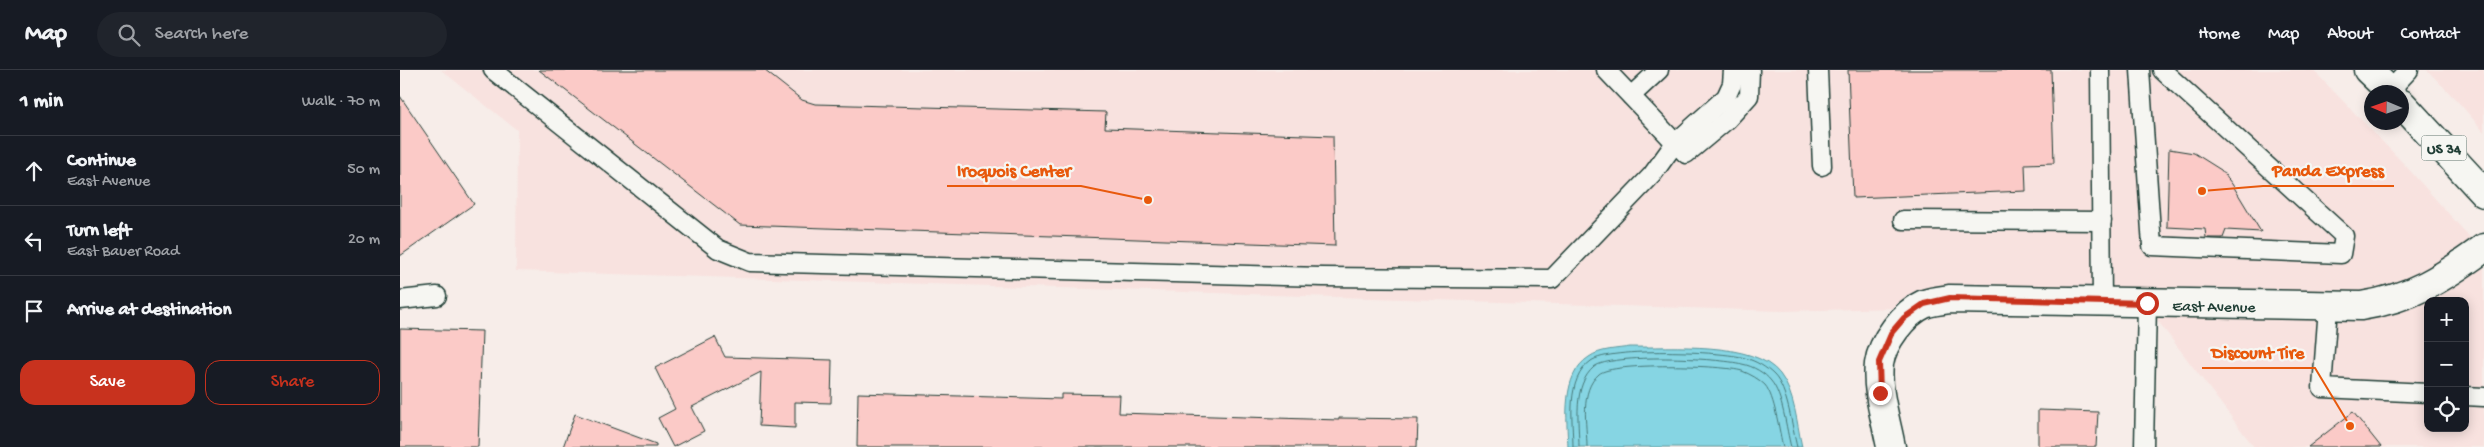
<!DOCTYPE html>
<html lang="en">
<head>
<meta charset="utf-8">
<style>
  body { margin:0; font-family:"Gochi Hand",sans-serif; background:#20242c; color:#f1f3f6 }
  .controls { position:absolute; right:15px; bottom:15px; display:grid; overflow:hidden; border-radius:10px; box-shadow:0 2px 12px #0003 }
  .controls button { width:45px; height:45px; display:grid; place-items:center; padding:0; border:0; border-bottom:1px solid #363941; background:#171b24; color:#f1f3f6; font:25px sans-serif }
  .compass { position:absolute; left:1964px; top:15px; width:45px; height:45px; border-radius:50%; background:#171b24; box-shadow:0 2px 12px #0003; rotate:272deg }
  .stop { position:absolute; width:15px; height:15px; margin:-11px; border:4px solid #c8321e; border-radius:50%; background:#fff }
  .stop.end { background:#c8321e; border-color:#fff; box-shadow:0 1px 5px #0008 }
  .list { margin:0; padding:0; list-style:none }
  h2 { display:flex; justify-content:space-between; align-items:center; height:65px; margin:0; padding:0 20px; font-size:21px }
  h2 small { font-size:16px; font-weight:400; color:#9ea1a6 }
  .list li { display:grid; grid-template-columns:32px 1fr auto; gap:15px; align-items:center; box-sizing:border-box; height:70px; padding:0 20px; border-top:1px solid #363941 }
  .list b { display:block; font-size:19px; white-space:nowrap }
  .list p { margin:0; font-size:16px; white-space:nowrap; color:#9ea1a6 }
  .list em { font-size:16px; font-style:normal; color:#9ea1a6 }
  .actions { display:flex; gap:10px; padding:15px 20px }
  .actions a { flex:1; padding:11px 0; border:1px solid #c8321e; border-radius:15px; text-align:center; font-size:18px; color:#c8321e }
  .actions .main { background:#c8321e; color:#fff }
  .icon { flex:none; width:28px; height:28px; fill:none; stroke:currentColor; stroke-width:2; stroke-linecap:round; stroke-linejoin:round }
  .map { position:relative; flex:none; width:2084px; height:377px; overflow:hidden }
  header { display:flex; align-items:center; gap:30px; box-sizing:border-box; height:70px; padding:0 25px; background:#171b24; border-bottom:1px solid #363941 }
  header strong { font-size:24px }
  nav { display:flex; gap:28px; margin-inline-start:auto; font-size:18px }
  .search { width:350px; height:45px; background:#20242c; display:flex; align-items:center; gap:12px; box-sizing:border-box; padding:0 18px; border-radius:28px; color:#9ea1a6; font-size:19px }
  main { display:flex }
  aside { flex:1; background:#171b24 }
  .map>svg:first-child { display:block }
  .built { fill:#f8e2df; fill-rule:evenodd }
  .water { fill:#86d5e3; stroke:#5d989d }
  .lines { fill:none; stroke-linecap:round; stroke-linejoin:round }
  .shore { stroke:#487a7a; stroke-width:1 }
  .building { fill:#fbcac7; stroke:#1f3d34 }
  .service-casing { stroke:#1f3d34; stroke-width:21 }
  .minor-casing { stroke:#1f3d34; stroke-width:31 }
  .primary-casing { stroke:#1f3d34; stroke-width:31 }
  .service { stroke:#f6f6f2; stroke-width:18 }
  .minor { stroke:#f6f6f2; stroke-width:28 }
  .primary { stroke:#f6f6f2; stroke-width:28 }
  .route { stroke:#c8321e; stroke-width:6 }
  .labels { text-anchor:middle; stroke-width:4.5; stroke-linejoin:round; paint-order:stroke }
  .shield { fill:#f6f6f2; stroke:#60746d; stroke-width:1 }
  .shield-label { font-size:15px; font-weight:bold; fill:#1f3d34 }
  .street-label { font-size:16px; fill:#1f3d34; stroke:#f6f6f2 }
  .leader { fill:none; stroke:#e8590c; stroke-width:2 }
  .callout-dot { fill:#e8590c; stroke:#f6f6f2; stroke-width:2 }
  .callout-label { font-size:18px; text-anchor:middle; font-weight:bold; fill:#e8590c; stroke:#f6f6f2; stroke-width:4.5; stroke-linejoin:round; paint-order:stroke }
</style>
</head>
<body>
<header>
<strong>Map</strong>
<div class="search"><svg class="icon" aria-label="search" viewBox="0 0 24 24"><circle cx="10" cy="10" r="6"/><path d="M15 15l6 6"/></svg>Search here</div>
<nav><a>Home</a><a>Map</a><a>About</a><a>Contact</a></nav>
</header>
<main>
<aside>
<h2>1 min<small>Walk · 70 m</small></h2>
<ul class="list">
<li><svg class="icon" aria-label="ahead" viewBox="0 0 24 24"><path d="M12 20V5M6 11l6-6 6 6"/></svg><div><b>Continue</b><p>East Avenue</p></div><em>50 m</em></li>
<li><svg class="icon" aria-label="left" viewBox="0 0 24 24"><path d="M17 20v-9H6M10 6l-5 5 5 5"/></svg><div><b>Turn left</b><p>East Bauer Road</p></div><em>20 m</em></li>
<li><svg class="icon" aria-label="arrive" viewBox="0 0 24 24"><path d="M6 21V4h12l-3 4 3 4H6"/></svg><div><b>Arrive at destination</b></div></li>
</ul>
<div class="actions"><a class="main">Save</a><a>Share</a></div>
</aside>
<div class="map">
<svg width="2084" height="377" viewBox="0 0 2084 377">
  <rect width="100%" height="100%" fill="#f7ede9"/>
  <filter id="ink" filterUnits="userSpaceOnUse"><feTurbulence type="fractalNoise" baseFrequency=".02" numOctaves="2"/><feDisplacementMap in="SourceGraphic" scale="10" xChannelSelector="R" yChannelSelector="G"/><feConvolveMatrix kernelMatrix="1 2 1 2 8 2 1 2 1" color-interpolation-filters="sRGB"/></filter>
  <g filter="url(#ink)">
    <!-- built -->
    <g class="built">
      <path d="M 41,0 L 1913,0 L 2004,94 L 2084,183 L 2084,377 L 1854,377 L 1748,238 L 1497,238 L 1382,241 L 116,201 L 117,60 ZM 2028,231 L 2065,231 L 2065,358 L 2028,358 Z"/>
      <path d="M 2027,0 L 2084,0 L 2084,62 L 2061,35 Z"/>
    </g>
    <!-- water -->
    <path class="water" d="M 1230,277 C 1270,278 1354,270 1380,304 C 1395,323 1397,355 1402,377 L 1168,377 C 1167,349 1161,305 1189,287 C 1200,279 1218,279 1230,277 Z"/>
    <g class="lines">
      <!-- shore -->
      <g class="shore">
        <path d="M 1173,377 C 1173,350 1165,310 1191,291 C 1210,277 1322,281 1345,288 C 1356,291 1366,297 1374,305 C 1388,319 1392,358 1397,377"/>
        <path d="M 1179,377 C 1179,352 1172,316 1194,297 C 1211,283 1319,288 1342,294 C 1353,296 1365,303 1371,311 C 1383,325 1386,359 1391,377"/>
        <path d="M 1187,377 C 1187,354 1179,321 1199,304 C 1212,292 1323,295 1342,301 C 1350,304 1359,309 1365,315 C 1375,327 1379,361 1383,377"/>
      </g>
    </g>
    <!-- building -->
    <g class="building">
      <path d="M 139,0 L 364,0 L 402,30 L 415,34 L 706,42 L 705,58 L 933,66 L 935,176 L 340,155 Z"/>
      <path d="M 1448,0 L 1651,0 L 1654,93 L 1625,94 L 1626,121 L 1453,128 Z"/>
      <path d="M 0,26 L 74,134 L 0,186 Z"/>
      <path d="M 1769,79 L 1794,83 L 1821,100 L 1832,114 L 1861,162 L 1826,160 L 1823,168 L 1806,168 L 1805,159 L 1767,157 Z"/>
      <path d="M 0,259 L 82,261 L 78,377 L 0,377 Z"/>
      <path d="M 315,267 L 325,287 L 432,290 L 431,333 L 395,332 L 395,358 L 359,356 L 361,302 L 292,337 L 304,361 L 273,377 L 258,348 L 275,339 L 255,298 Z"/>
      <path d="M 458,323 L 661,329 L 661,324 L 720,325 L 719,343 L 939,350 L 939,348 L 1018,349 L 1017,377 L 457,377 Z"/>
      <path d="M 1638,340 L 1698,342 L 1696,377 L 1638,377 Z"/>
      <path d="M 1953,342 L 1981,377 L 1908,377 Z"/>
      <path d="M 175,344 L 256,374 L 256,377 L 163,377 Z"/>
    </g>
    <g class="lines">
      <defs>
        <g id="service">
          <path d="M 93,0 L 318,179 L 350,192 L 923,207 L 1152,209 L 1252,105 L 1275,73 L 1326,27 L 1332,14 L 1333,0"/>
          <path d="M 1206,0 L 1286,84 L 1328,49 L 1349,26 L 1350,0"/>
          <path d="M 1418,0 L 1422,96"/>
          <path d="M 1700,0 L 1702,232"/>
          <path d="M 1740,0 L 1752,176 L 1941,184 L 1944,166 L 1762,0"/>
          <path d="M 1989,21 L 2009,0"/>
          <path d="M 1231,26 L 1259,0"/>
          <path d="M 1503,150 L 1702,151"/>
          <path d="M 0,230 L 37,226"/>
          <path d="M 1928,237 L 1922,318 L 2028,323"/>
          <path d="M 2065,326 L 2084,327"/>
          <path d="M 1744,377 L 1747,233"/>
        </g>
        <path id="minor" d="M 1491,377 C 1486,350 1476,321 1479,294 C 1482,272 1504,243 1524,234 C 1532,231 1542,230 1550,229 L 1961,236 C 2012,228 2043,208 2084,178"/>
        <g id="primary">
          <path d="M 1968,0 L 1991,22"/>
          <path d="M 2002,34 L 2084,123"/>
        </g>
      </defs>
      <!-- service casing -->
      <use href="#service" class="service-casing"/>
      <!-- minor casing -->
      <use href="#minor" class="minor-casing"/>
      <!-- primary casing -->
      <use href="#primary" class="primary-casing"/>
      <!-- service -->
      <use href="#service" class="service"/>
      <!-- minor -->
      <use href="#minor" class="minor"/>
      <!-- primary -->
      <use href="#primary" class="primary"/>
    </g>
  </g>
  <g class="lines" filter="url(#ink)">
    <!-- route -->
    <path class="route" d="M 1480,323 L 1479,292 L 1492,262 L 1504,248 L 1524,234 L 1550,228 L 1747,233"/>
  </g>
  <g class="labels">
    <!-- shield labels -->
    <rect class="shield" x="2021.5" y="65.5" width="45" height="25" rx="4"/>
    <g class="shield-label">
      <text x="2044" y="83">US 34</text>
    </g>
    <!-- street labels -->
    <g class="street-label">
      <text transform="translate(1814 235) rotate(1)" y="6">East Avenue</text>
    </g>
  </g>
  <!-- callouts -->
  <path class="leader" d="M1802 121L1863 116H1994M748 130L681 116H547M1950 356L1915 298H1802"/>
  <g class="callout-dot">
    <circle cx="1802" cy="121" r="5"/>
    <circle cx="748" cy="130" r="5"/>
    <circle cx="1950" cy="356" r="5"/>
  </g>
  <g class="callout-label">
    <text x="1928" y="106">Panda Express</text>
    <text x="614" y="106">Iroquois Center</text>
    <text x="1858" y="288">Discount Tire</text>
  </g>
</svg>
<div class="controls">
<button>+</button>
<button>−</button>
<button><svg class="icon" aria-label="locate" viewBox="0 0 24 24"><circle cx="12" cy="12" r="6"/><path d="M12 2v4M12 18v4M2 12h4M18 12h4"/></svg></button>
</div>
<svg class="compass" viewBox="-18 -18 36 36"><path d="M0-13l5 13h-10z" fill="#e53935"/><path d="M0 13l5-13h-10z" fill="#9ea1a6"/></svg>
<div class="stop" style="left:1747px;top:233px"></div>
<div class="stop end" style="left:1480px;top:323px"></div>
</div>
</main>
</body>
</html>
